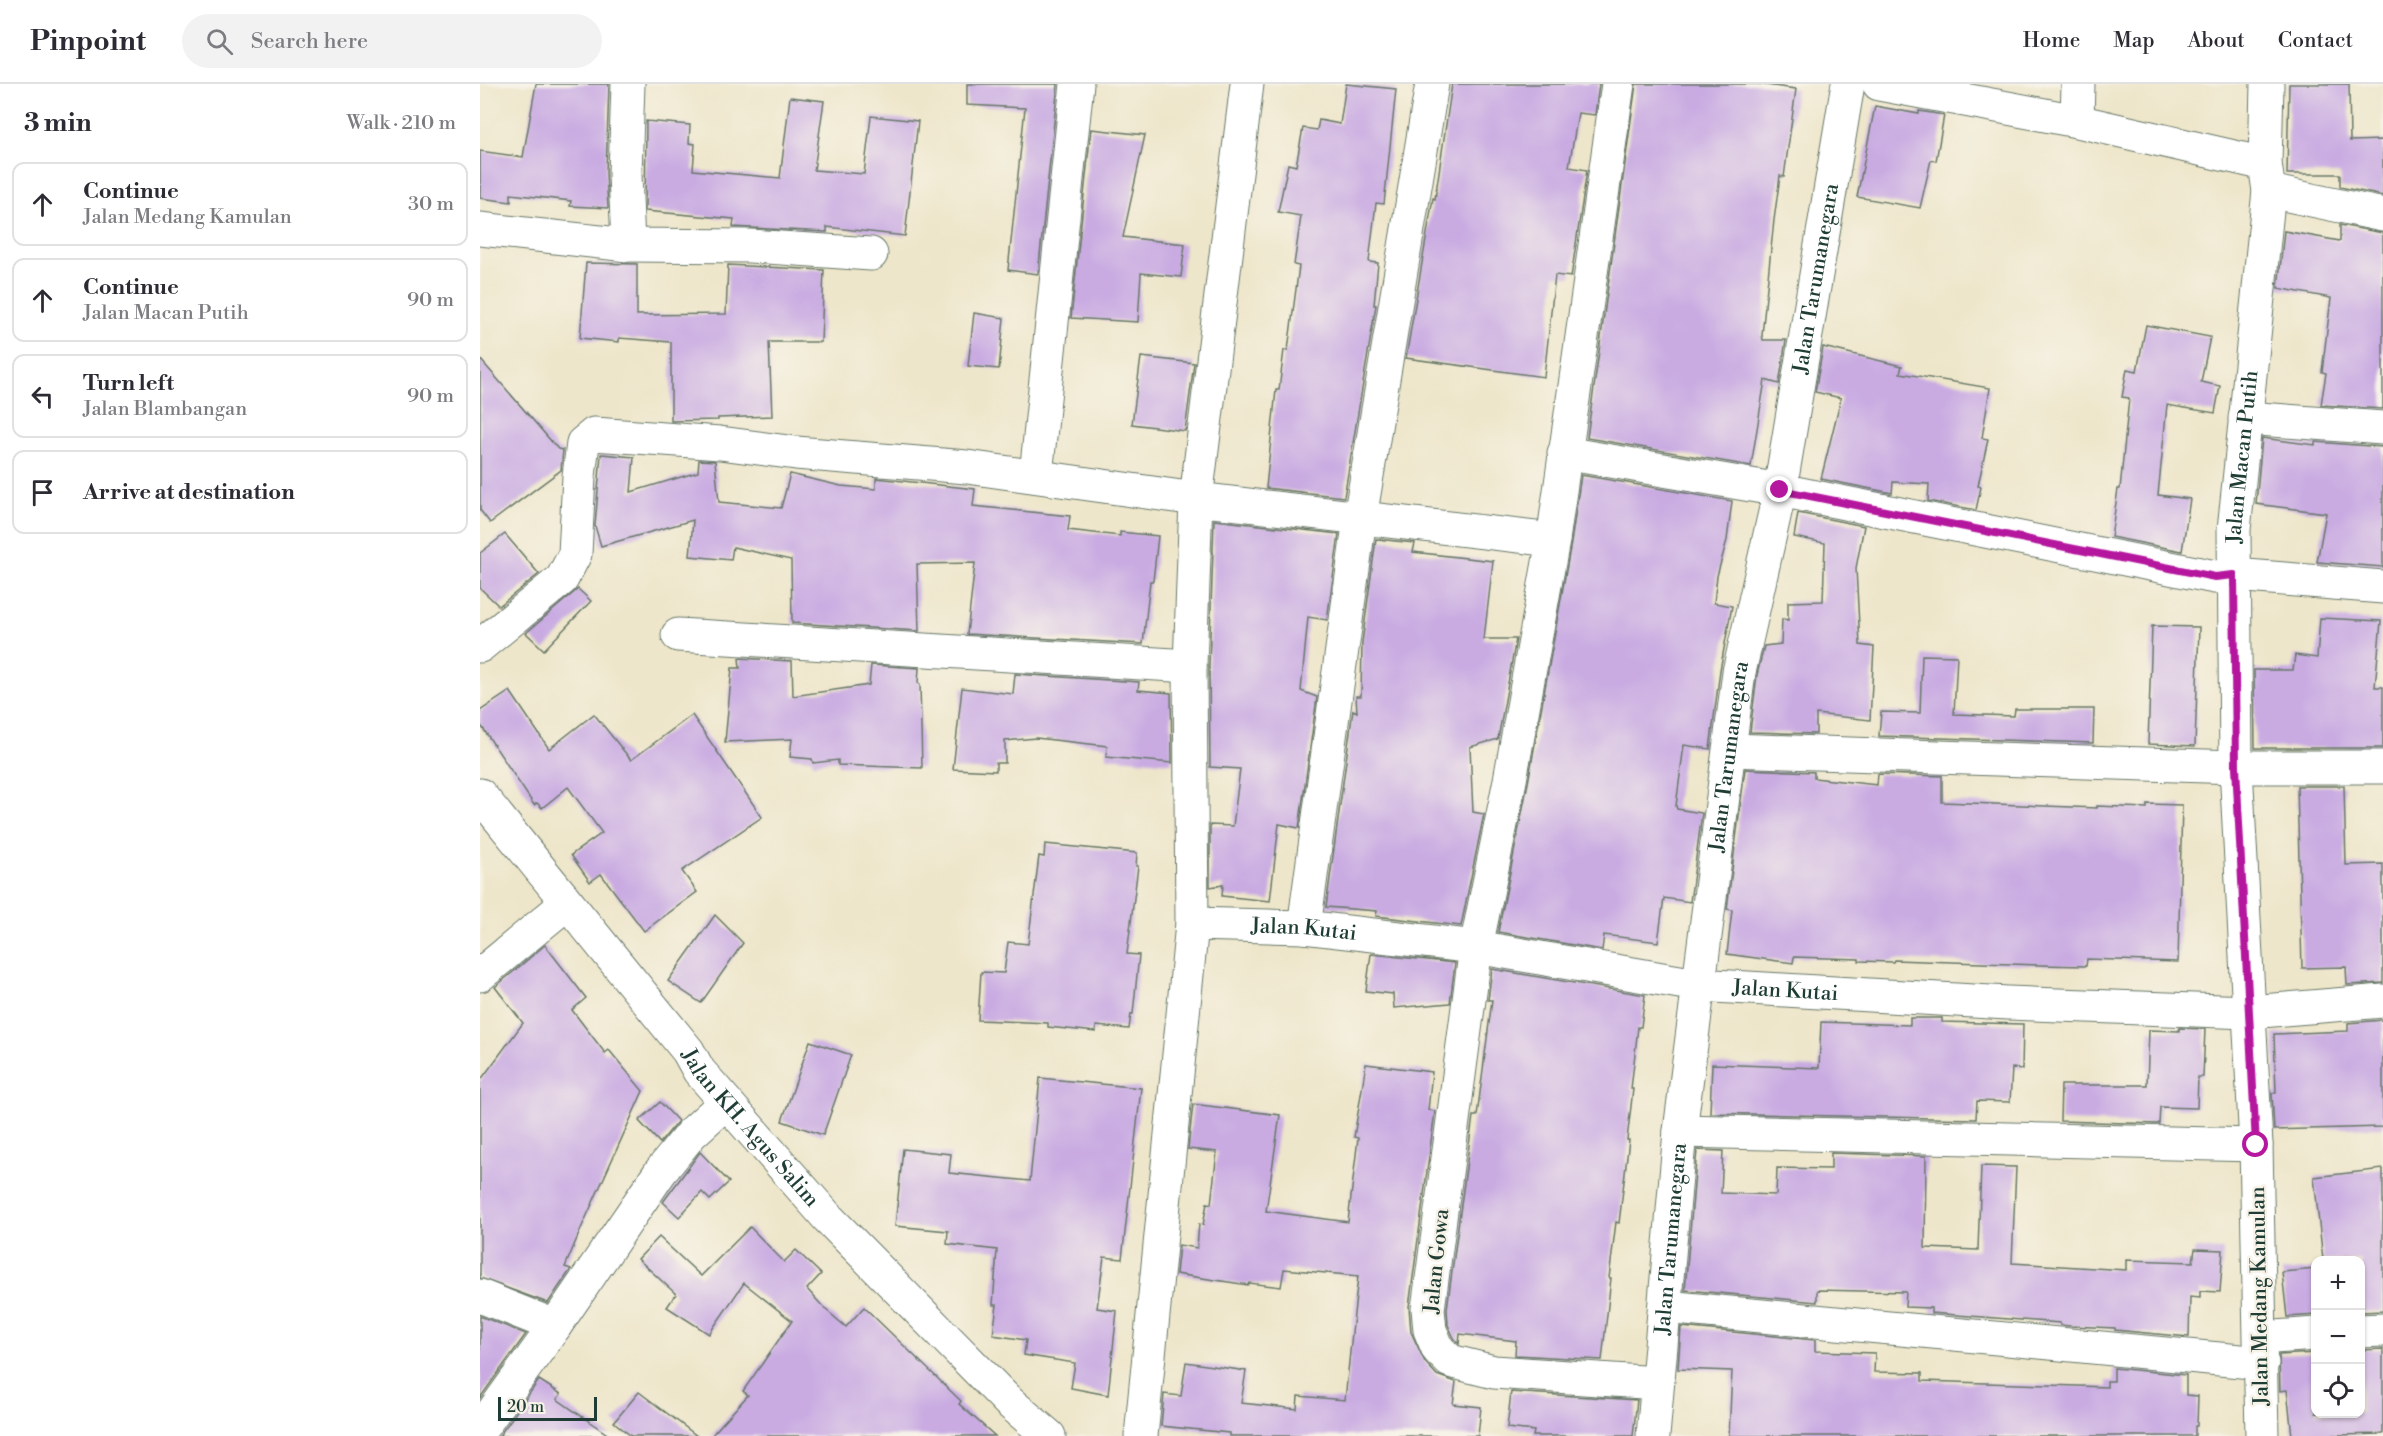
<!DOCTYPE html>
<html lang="en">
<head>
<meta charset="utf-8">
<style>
  body { margin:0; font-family:"Libre Bodoni",serif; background:#f2f2f3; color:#2b2b33 }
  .controls { position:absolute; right:18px; bottom:18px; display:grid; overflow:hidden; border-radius:12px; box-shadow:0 2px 4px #0004 }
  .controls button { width:54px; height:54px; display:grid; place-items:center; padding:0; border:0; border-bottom:2px solid #e1e1e2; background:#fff; color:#2b2b33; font:30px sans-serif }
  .scale { position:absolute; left:18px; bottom:15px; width:99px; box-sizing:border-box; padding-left:6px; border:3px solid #1f3d34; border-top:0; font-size:16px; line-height:21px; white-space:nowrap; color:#1f3d34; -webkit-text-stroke:4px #f7f3e8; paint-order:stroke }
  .stop { position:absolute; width:18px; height:18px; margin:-14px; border:4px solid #b5179e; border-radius:50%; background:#fff }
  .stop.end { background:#b5179e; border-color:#fff; box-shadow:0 2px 6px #0008 }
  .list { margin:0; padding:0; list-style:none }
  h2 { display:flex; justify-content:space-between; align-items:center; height:78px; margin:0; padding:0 24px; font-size:26px }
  h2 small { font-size:20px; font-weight:400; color:#7c7c81 }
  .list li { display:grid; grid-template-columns:39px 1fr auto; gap:18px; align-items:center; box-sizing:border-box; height:84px; margin:0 12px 12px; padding:0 12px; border:2px solid #e1e1e2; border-radius:12px }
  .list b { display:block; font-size:22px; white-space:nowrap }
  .list p { margin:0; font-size:20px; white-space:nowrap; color:#7c7c81 }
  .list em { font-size:20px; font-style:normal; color:#7c7c81 }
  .icon { flex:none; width:33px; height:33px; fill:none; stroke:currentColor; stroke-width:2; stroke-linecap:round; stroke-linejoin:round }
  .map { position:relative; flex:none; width:1903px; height:1352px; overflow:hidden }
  header { display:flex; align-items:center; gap:36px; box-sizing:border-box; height:84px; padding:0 30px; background:#fff; border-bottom:2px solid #e1e1e2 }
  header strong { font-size:28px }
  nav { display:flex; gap:33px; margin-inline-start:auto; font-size:21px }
  .search { width:420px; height:54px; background:#f2f2f3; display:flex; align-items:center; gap:15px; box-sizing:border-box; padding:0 21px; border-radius:33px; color:#7c7c81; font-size:22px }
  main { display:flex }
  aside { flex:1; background:#fff }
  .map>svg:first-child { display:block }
  .building { fill:#c9abe2 }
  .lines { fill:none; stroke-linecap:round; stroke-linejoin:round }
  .minor-casing { stroke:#677868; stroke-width:35 }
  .tertiary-casing { stroke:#677868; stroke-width:35 }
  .minor { stroke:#fff; stroke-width:33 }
  .tertiary { stroke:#fff; stroke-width:33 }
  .route { stroke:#b5179e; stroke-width:8 }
  .labels { text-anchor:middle; stroke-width:5; stroke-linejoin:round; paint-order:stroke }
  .street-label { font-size:21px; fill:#1f3d34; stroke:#f7f3e8 }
</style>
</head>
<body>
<header>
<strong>Pinpoint</strong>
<div class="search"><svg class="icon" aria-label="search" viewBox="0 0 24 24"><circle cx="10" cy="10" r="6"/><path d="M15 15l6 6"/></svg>Search here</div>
<nav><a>Home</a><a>Map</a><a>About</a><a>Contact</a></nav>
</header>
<main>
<aside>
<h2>3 min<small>Walk · 210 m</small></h2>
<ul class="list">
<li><svg class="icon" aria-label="ahead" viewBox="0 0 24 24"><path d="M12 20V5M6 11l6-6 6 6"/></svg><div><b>Continue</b><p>Jalan Medang Kamulan</p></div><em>30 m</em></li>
<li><svg class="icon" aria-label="ahead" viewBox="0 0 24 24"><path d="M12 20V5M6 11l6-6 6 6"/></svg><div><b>Continue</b><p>Jalan Macan Putih</p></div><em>90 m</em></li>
<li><svg class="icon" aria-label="left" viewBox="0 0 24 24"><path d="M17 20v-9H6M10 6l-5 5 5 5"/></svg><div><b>Turn left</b><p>Jalan Blambangan</p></div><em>90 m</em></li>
<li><svg class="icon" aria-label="arrive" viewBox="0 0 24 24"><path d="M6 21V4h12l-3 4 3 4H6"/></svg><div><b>Arrive at destination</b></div></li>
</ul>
</aside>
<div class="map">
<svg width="1903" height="1352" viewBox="0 0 1903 1352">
  <rect width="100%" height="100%" fill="#f7f3e8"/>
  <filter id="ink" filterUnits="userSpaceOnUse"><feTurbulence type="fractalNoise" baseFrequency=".0167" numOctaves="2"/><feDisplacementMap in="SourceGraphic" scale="12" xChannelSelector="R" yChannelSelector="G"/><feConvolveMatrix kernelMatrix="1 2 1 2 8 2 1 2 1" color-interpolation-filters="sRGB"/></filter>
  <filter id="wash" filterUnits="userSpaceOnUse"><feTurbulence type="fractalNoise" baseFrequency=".008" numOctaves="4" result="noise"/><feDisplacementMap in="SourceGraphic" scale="24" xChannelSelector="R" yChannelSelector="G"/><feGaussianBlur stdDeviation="1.35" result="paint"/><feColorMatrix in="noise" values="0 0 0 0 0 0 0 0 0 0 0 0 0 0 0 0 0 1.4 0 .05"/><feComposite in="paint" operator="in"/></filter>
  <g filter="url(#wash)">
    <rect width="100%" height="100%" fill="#eee6ca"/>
    <g id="blocks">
      <!-- building -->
      <g class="building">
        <path d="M 56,0 L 129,0 L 126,89 L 128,124 L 90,122 L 91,117 L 31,110 L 31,118 L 0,114 L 0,67 L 43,73 Z"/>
        <path d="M 487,0 L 578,0 L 558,190 L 528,186 L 545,24 L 487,21 Z"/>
        <path d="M 866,0 L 916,5 L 904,120 L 896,119 L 889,178 L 898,179 L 894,221 L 896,221 L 864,413 L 786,404 L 796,306 L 799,306 L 804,266 L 808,266 L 819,182 L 814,181 L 821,132 L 798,128 L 808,80 L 816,82 L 823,44 L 837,46 L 839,36 L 860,40 Z"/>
        <path d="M 972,0 L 1119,0 L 1115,31 L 1098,29 L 1089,83 L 1107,86 L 1091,193 L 1075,191 L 1064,293 L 926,274 L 953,114 L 955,115 Z"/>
        <path d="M 1156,0 L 1278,0 L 1316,5 L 1304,93 L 1300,92 L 1294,136 L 1282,251 L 1283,256 L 1306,256 L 1299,300 L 1285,296 L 1271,382 L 1107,354 Z"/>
        <path d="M 1809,0 L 1869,0 L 1870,57 L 1903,56 L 1903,112 L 1860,103 L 1860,90 L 1807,90 Z"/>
        <path d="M 310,13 L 344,17 L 334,86 L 384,90 L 391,32 L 438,37 L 425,152 L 347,143 L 347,148 L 253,143 L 254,135 L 165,127 L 166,37 L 210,41 L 209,59 L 215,60 L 213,86 L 300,94 Z"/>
        <path d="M 1395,22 L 1439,30 L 1439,27 L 1464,31 L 1456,77 L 1451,76 L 1440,124 L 1377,113 Z"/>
        <path d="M 611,45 L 665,51 L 643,153 L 705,160 L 701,193 L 661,189 L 658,238 L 591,234 Z"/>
        <path d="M 1860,141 L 1903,149 L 1903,325 L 1841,321 L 1846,289 L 1842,288 L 1851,214 L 1798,204 L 1804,147 L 1860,157 Z"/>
        <path d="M 106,179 L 157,180 L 157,231 L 246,230 L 248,181 L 344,186 L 341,258 L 289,258 L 292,332 L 238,334 L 238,336 L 191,337 L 191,258 L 139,254 L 139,258 L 100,254 Z"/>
        <path d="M 494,229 L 524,234 L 519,285 L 488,282 Z"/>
        <path d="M 1666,241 L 1730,253 L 1721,298 L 1740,302 L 1735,329 L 1687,321 L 1678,411 L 1710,415 L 1702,467 L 1631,453 L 1638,405 L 1640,405 L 1649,314 L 1642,313 L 1647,285 L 1657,287 Z"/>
        <path d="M 1343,263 L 1422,282 L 1420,289 L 1510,304 L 1502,354 L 1508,355 L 1498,402 L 1501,403 L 1496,426 L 1448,417 L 1449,400 L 1413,398 L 1412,409 L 1341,395 L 1361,314 L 1335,308 Z"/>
        <path d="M 661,273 L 714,279 L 705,347 L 652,340 Z"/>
        <path d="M 0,275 L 78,365 L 83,366 L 81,386 L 10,439 L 0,426 Z"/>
        <path d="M 1782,354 L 1835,361 L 1835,358 L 1903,363 L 1903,483 L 1837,478 L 1846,429 L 1776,420 Z"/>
        <path d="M 121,370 L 154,373 L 151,408 L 218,388 L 219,376 L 235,377 L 239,418 L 301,424 L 310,390 L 361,402 L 396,405 L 396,394 L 495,405 L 493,422 L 590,432 L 588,446 L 640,452 L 640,448 L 678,452 L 673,497 L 670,497 L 663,560 L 487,550 L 495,479 L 437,480 L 439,547 L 312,539 L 311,476 L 253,463 L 251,476 L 210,472 L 213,436 L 121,462 L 115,442 Z"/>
        <path d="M 1101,391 L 1252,417 L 1247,456 L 1237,492 L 1234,519 L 1252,522 L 1240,586 L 1230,665 L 1204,661 L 1196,722 L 1197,725 L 1222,729 L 1210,818 L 1184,814 L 1178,858 L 1124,851 L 1122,866 L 1018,848 L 1048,699 L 1091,459 Z"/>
        <path d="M 1318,429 L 1384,442 L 1376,484 L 1380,561 L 1394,563 L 1390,636 L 1336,630 L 1336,650 L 1270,648 L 1277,591 L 1284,562 L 1301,560 L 1302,535 L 1308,536 L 1308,518 L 1343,517 L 1345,459 L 1314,453 Z"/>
        <path d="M 734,436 L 859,450 L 847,536 L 828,533 L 821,607 L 837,613 L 819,744 L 799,740 L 790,817 L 742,812 L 743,801 L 730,803 L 730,741 L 753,742 L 760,685 L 730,683 L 729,582 Z"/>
        <path d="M 25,450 L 59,490 L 19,522 L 0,504 L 0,469 Z"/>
        <path d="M 896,455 L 935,459 L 933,468 L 1013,477 L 1004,555 L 1036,555 L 1018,655 L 990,663 L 993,728 L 1004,730 L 981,842 L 896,832 L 897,827 L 846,823 L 873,626 L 877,628 L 876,612 L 881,612 L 882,559 Z"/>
        <path d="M 98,505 L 111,517 L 64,566 L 46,549 Z"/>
        <path d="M 1840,534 L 1901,537 L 1895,603 L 1903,603 L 1903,664 L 1775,664 L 1774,586 L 1813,586 L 1815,571 L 1837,574 Z"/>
        <path d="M 1672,542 L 1719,543 L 1715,662 L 1668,660 Z"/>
        <path d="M 1442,571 L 1477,572 L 1474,630 L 1534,632 L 1535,625 L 1614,625 L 1613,659 L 1399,652 L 1401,628 L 1440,629 Z"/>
        <path d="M 259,574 L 312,577 L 313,612 L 389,601 L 391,581 L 439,584 L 438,599 L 440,600 L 442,684 L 358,681 L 358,676 L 333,679 L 332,675 L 310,673 L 312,655 L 245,658 L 252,584 L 260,584 Z"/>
        <path d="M 535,590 L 659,598 L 658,606 L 691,609 L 692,679 L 626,673 L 627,662 L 556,654 L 525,657 L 525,679 L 516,679 L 516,687 L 473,685 L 482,604 L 533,610 Z"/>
        <path d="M 30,607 L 69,665 L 114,630 L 151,676 L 212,631 L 282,733 L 202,787 L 217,808 L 164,847 L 121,790 L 110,798 L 91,771 L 122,749 L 88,703 L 62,724 L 57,719 L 54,721 L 0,640 L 0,627 Z"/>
        <path d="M 1265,685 L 1334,688 L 1334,694 L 1397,701 L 1398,690 L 1462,692 L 1462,718 L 1617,724 L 1617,722 L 1667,724 L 1667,720 L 1702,721 L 1698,878 L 1607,875 L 1606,882 L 1559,881 L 1414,876 L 1413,878 L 1379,877 L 1379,875 L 1314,873 L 1313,879 L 1247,870 L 1252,826 L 1247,825 Z"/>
        <path d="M 1817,702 L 1864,702 L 1866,781 L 1903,780 L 1903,899 L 1867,901 L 1866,883 L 1822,884 Z"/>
        <path d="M 565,760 L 657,769 L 656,782 L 658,782 L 647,870 L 659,871 L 653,930 L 651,930 L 649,945 L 616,942 L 616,948 L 568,943 L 568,939 L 498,936 L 501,888 L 524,889 L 528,858 L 548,860 L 559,772 L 564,773 Z"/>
        <path d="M 235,831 L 263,859 L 221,919 L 188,897 Z"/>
        <path d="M 65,861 L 106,914 L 92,926 L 125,969 L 129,966 L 163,1007 L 100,1147 L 85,1183 L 91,1185 L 89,1188 L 68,1219 L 0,1194 L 0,997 L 43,939 L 15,903 Z"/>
        <path d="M 891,870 L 975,879 L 970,919 L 914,924 L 913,910 L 886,907 Z"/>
        <path d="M 1012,885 L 1165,911 L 1161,943 L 1158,943 L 1151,1005 L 1153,1005 L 1147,1056 L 1149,1056 L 1139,1139 L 1136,1138 L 1129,1194 L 1131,1194 L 1122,1276 L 1035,1271 L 1036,1257 L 980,1250 L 979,1260 L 974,1254 L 968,1241 L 967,1225 L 993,1032 L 997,1032 L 1012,916 L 1008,916 Z"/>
        <path d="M 1430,934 L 1462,934 L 1462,938 L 1543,940 L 1542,985 L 1532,984 L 1530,1018 L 1497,1017 L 1496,1035 L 1230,1029 L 1232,980 L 1339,984 L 1341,938 L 1430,941 Z"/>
        <path d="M 1903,936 L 1903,1043 L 1794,1046 L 1792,1009 L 1796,1009 L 1794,950 L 1868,947 L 1868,939 Z"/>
        <path d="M 1699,944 L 1725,945 L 1723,993 L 1718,993 L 1717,1024 L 1680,1023 L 1679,1040 L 1580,1037 L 1581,1001 L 1667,1001 L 1669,946 L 1699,947 Z"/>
        <path d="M 330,957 L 371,971 L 343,1051 L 302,1037 Z"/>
        <path d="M 886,980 L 952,988 L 948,1026 L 955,1027 L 929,1223 L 931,1248 L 945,1278 L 957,1291 L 976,1298 L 973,1320 L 1001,1323 L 998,1352 L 749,1352 L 749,1349 L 681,1342 L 684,1310 L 701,1312 L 706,1278 L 766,1287 L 761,1319 L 817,1325 L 818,1312 L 865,1316 L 878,1192 L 804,1185 L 801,1203 L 769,1199 L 768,1201 L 696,1190 L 699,1161 L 717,1164 L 719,1140 L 723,1141 L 727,1119 L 731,1120 L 737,1068 L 708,1065 L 713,1020 L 800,1031 L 786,1127 L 868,1138 L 878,1054 L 874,1053 Z"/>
        <path d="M 560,994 L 661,1004 L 642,1175 L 624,1173 L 617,1224 L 637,1227 L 628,1311 L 591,1304 L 595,1279 L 544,1271 L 546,1256 L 513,1251 L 517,1221 L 513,1221 L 517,1166 L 467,1160 L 468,1147 L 415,1142 L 423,1065 L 471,1070 L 469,1089 L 550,1097 Z"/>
        <path d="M 180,1018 L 198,1037 L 180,1059 L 159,1037 Z"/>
        <path d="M 1217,1066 L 1243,1067 L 1241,1109 L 1296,1111 L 1297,1084 L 1351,1085 L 1351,1069 L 1446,1072 L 1445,1164 L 1498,1166 L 1501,1082 L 1536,1083 L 1532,1179 L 1646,1186 L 1646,1176 L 1713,1178 L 1715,1165 L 1743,1166 L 1740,1208 L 1720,1207 L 1720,1214 L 1710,1213 L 1709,1253 L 1635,1246 L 1635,1244 L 1590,1242 L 1580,1241 L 1580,1239 L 1451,1229 L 1451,1224 L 1425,1223 L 1426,1208 L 1337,1206 L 1337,1218 L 1205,1206 Z"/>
        <path d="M 220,1068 L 249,1098 L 230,1116 L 222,1108 L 199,1133 L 183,1118 Z"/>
        <path d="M 1903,1085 L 1903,1227 L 1881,1228 L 1881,1176 L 1843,1176 L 1834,1093 Z"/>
        <path d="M 270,1143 L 304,1178 L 316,1166 L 341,1190 L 327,1205 L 345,1225 L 366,1243 L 384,1223 L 481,1317 L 479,1320 L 515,1352 L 231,1352 L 268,1311 L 263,1307 L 312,1237 L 264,1199 L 229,1250 L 187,1223 L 196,1210 L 158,1175 L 179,1153 L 221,1192 Z"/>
        <path d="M 1836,1185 L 1836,1231 L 1807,1233 L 1802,1188 Z"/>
        <path d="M 0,1232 L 46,1250 L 0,1314 Z"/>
        <path d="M 1201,1243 L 1335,1256 L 1335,1267 L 1395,1269 L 1394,1288 L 1442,1289 L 1442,1297 L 1627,1303 L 1627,1297 L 1634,1297 L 1634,1284 L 1706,1291 L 1706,1311 L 1718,1312 L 1717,1342 L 1715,1342 L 1715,1352 L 1249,1352 L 1252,1287 L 1198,1285 Z"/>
        <path d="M 1903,1265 L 1903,1350 L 1812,1352 L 1807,1306 L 1800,1307 L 1799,1271 L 1836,1269 L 1836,1329 L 1881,1329 L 1881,1266 Z"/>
        <path d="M 59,1296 L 81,1310 L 77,1315 L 130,1352 L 19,1352 Z"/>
        <path d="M 159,1308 L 217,1352 L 151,1352 L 134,1338 Z"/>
        <path d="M 1031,1308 L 1157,1316 L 1153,1352 L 1053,1352 L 1054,1347 L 1027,1344 Z"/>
      </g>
    </g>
  </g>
  <g filter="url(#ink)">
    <use href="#blocks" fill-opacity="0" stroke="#677868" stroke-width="1.5"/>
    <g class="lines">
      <defs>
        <g id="minor">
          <path d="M 1138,0 L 1073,456 L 1030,696 L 996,863 L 948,1225 L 950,1246 L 958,1265 L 970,1277 L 1014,1288 L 1177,1299"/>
          <path d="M 1399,0 L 1597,37 L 1785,80"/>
          <path d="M 1597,37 L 1598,0"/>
          <path d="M 1789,107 L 1903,131"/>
          <path d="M 0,145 L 148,161 L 270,162 L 391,170"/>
          <path d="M 148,161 L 145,90 L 148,0"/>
          <path d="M 1765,334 L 1903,344"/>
          <path d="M 1084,369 L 1300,406 L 1735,493 L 1754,491 L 1903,503"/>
          <path d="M 556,391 L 597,0"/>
          <path d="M 198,551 L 710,582"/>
          <path d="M 0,562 L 82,495 L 95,470 L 99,392 L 103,359 L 114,350 L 240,359 L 316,369 L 487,383 L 716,415 L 1073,456"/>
          <path d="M 1250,666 L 1756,683 L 1903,683"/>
          <path id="s1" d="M 712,840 L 824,843 L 996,863 L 1217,901 L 1528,919 L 1769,928 L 1903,917"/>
          <path d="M 824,843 L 880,434 L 952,0"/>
          <path d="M 0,891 L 87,819"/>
          <path d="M 1200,1047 L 1776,1061"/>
          <path d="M 0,1212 L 75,1242"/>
          <path d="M 1185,1223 L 1782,1279"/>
          <path d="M 1880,1247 L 1903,1246"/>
          <path d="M 1781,1254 L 1836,1250"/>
          <path d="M 0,1346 L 75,1242 L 181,1087 L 211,1050 L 246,1018"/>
          <path d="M 661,1352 L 712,840 L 710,582 L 716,415 L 767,0"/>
          <path id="s2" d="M 1173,1352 L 1200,1047 L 1259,588 L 1300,406 L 1368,0"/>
          <path id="s3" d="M 1782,1352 L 1776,1061 L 1756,683 L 1754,446 L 1789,107 L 1785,80 L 1787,0"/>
        </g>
        <g id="tertiary">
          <path id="s4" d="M 0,711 L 208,967 L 219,987 L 348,1134 L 529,1318 L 569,1352"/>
        </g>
      </defs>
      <!-- minor casing -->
      <use href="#minor" class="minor-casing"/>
      <!-- tertiary casing -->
      <use href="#tertiary" class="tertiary-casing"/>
      <!-- minor -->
      <use href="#minor" class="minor"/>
      <!-- tertiary -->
      <use href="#tertiary" class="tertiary"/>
    </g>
  </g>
  <g class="lines" filter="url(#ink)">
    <!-- route -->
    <path class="route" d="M 1300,406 L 1735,493 L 1754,491 L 1756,683 L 1776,1061"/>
  </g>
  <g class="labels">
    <!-- street labels -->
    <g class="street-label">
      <text dy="7" stroke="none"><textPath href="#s2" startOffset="1170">Jalan Tarumanegara</textPath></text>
      <text dy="7" stroke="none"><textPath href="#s3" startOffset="980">Jalan Macan Putih</textPath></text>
      <text dy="7" stroke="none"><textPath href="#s2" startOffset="684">Jalan Tarumanegara</textPath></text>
      <text dy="7" stroke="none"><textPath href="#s1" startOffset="112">Jalan Kutai</textPath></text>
      <text dy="7" stroke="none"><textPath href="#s1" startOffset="598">Jalan Kutai</textPath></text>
      <text dy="7" stroke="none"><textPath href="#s4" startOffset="429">Jalan KH. Agus Salim</textPath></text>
      <text dy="7" stroke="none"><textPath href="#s2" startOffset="198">Jalan Tarumanegara</textPath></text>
      <text transform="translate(956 1177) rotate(-84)" y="7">Jalan Gowa</text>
      <text transform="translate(1779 1212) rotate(-91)" y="7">Jalan Medang Kamulan</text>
    </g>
  </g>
</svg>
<div class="controls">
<button>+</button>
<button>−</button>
<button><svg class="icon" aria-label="locate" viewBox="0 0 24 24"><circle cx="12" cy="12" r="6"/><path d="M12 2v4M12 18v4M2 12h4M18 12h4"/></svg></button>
</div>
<div class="scale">20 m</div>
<div class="stop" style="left:1776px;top:1061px"></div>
<div class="stop end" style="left:1300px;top:406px"></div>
</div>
</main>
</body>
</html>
